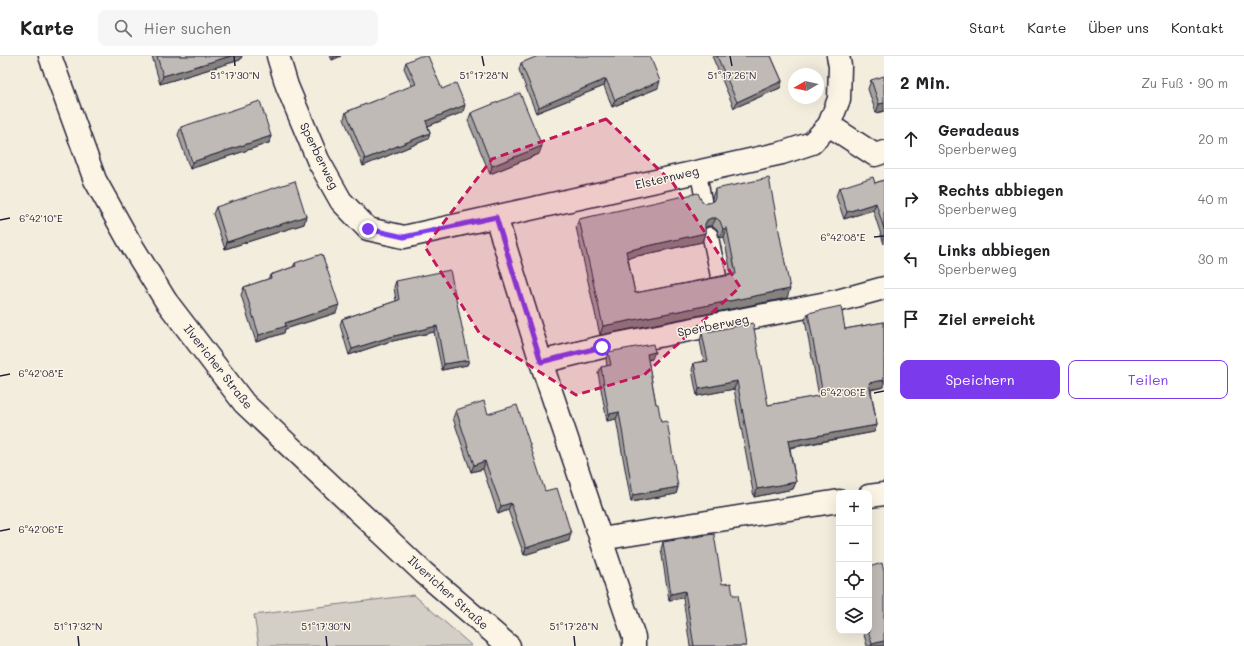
<!DOCTYPE html>
<html lang="de">
<head>
<meta charset="utf-8">
<style>
  body { margin:0; font-family:Mali,sans-serif; background:#f6f6f6; color:#202124 }
  .controls { position:absolute; right:12px; bottom:12px; display:grid; overflow:hidden; border-radius:8px; box-shadow:0 4px 16px #0002 }
  .controls button { width:36px; height:36px; display:grid; place-items:center; padding:0; border:0; border-bottom:1px solid #e0e0e0; background:#fff; color:#202124; font:20px sans-serif }
  .compass { position:absolute; left:788px; top:12px; width:36px; height:36px; border-radius:50%; background:#fff; box-shadow:0 4px 16px #0002; rotate:261deg }
  .stop { position:absolute; width:12px; height:12px; margin:-9px; border:3px solid #7c3aed; border-radius:50%; background:#fff }
  .stop.end { background:#7c3aed; border-color:#fff; box-shadow:0 1px 4px #0008 }
  .list { margin:0; padding:0; list-style:none }
  h2 { display:flex; justify-content:space-between; align-items:center; height:52px; margin:0; padding:0 16px; font-size:17px }
  h2 small { font-size:13px; font-weight:400; color:#757577 }
  .list li { display:grid; grid-template-columns:26px 1fr auto; gap:12px; align-items:center; box-sizing:border-box; height:60px; padding:0 16px; border-top:1px solid #e0e0e0 }
  .list b { display:block; font-size:15px; white-space:nowrap }
  .list p { margin:0; font-size:13px; white-space:nowrap; color:#757577 }
  .list em { font-size:13px; font-style:normal; color:#757577 }
  .actions { display:flex; gap:8px; padding:12px 16px }
  .actions a { flex:1; padding:9px 0; border:1px solid #7c3aed; border-radius:8px; text-align:center; font-size:14px; color:#7c3aed }
  .actions .main { background:#7c3aed; color:#fff }
  .icon { flex:none; width:22px; height:22px; fill:none; stroke:currentColor; stroke-width:2; stroke-linecap:round; stroke-linejoin:round }
  .map { position:relative; flex:none; width:884px; height:590px; overflow:hidden }
  header { display:flex; align-items:center; gap:24px; box-sizing:border-box; height:56px; padding:0 20px; background:#fff; border-bottom:1px solid #e0e0e0 }
  header strong { font-size:19px }
  nav { display:flex; gap:22px; margin-inline-start:auto; font-size:14px }
  .search { width:280px; height:36px; background:#f6f6f6; display:flex; align-items:center; gap:10px; box-sizing:border-box; padding:0 14px; border-radius:8px; color:#757577; font-size:15px }
  main { display:flex }
  aside { flex:1; background:#fff }
  .map>svg:first-child { display:block }
  .green { fill:#d4cfc6; stroke:#7b7880 }
  .lines { fill:none; stroke-linecap:round; stroke-linejoin:round }
  .service-casing { stroke:#22223b; stroke-width:18 }
  .minor-casing { stroke:#22223b; stroke-width:25 }
  .tertiary-casing { stroke:#22223b; stroke-width:25 }
  .service { stroke:#fcf5e5; stroke-width:15 }
  .minor { stroke:#fcf5e5; stroke-width:22 }
  .tertiary { stroke:#fcf5e5; stroke-width:22 }
  .wall { fill:#a4a09d; stroke:#22223b; fill-rule:evenodd }
  .shaded-wall { fill:#86827f; stroke:#22223b }
  .building { fill:#bfbab6; stroke:#22223b; fill-rule:evenodd }
  .route { stroke:#7c3aed; stroke-width:5 }
  .marked { fill:#c2185b; fill-opacity:0.2; stroke:#c2185b; stroke-width:3; stroke-dasharray:8 5; stroke-linejoin:round }
  .ticks { fill:none; stroke:#22223b; stroke-width:1.5 }
  .labels { text-anchor:middle; stroke-width:3; stroke-linejoin:round; paint-order:stroke }
  .street-label { font-size:12px; fill:#22223b; stroke:#fcf5e5 }
  .ticks-label { font-size:10px; text-anchor:middle; fill:#22223b; stroke:#fcf5e5; stroke-width:3; stroke-linejoin:round; paint-order:stroke }
</style>
</head>
<body>
<header>
<strong>Karte</strong>
<div class="search"><svg class="icon" aria-label="search" viewBox="0 0 24 24"><circle cx="10" cy="10" r="6"/><path d="M15 15l6 6"/></svg>Hier suchen</div>
<nav><a>Start</a><a>Karte</a><a>Über uns</a><a>Kontakt</a></nav>
</header>
<main>
<div class="map">
<svg width="884" height="590" viewBox="0 0 884 590">
  <rect width="100%" height="100%" fill="#f3edde"/>
  <filter id="ink" filterUnits="userSpaceOnUse"><feTurbulence type="fractalNoise" baseFrequency=".025" numOctaves="2"/><feDisplacementMap in="SourceGraphic" scale="8" xChannelSelector="R" yChannelSelector="G"/><feConvolveMatrix kernelMatrix="1 2 1 2 8 2 1 2 1" color-interpolation-filters="sRGB"/></filter>
  <g filter="url(#ink)">
    <!-- green -->
    <path class="green" d="M 414,539 L 472,590 L 259,590 L 254,559 Z"/>
    <g class="lines">
      <defs>
        <g id="service">
          <path d="M 698,115 L 704,147"/>
          <path d="M 710,179 L 718,218"/>
        </g>
        <g id="minor">
          <path d="M 278,0 L 287,30 L 318,104 L 341,145 L 368,173 L 404,181 L 782,97 L 812,87 L 829,69 L 839,43 L 840,10 L 838,0"/>
          <path d="M 829,69 L 875,99 L 884,96"/>
          <path d="M 496,161 L 541,306 L 634,581 L 634,590"/>
          <path d="M 541,306 L 602,291 L 837,245 L 884,232"/>
          <path d="M 869,440 L 884,438"/>
          <path d="M 601,483 L 839,445"/>
        </g>
        <path id="tertiary" d="M 50,0 L 95,124 L 129,185 L 166,245 L 244,347 L 424,517 L 509,590"/>
      </defs>
      <!-- service casing -->
      <use href="#service" class="service-casing"/>
      <!-- minor casing -->
      <use href="#minor" class="minor-casing"/>
      <!-- tertiary casing -->
      <use href="#tertiary" class="tertiary-casing"/>
      <!-- service -->
      <use href="#service" class="service"/>
      <!-- minor -->
      <use href="#minor" class="minor"/>
      <!-- tertiary -->
      <use href="#tertiary" class="tertiary"/>
    </g>
    <!-- wall -->
    <g class="wall">
      <path d="M 152,0 L 242,0 L 240,4 L 160,28 Z"/>
      <path d="M 330,0 L 341,0 L 332,4 Z"/>
      <path d="M 712,0 L 771,0 L 782,25 L 780,32 L 734,52 Z"/>
      <path d="M 406,6 L 442,33 L 463,56 L 428,70 L 430,77 L 428,83 L 363,110 L 344,63 L 346,56 L 412,30 L 404,12 Z"/>
      <path d="M 521,7 L 658,32 L 612,51 L 604,30 L 536,57 L 519,14 Z"/>
      <path d="M 871,24 L 884,55 L 876,57 L 868,33 Z"/>
      <path d="M 471,57 L 539,98 L 490,118 L 468,65 Z"/>
      <path d="M 181,71 L 271,80 L 269,87 L 190,113 L 178,79 Z"/>
      <path d="M 884,124 L 884,188 L 873,154 L 844,163 L 836,140 L 839,132 L 875,127 Z"/>
      <path d="M 715,133 L 787,242 L 600,279 L 576,171 L 579,163 L 701,144 L 705,147 L 709,147 L 712,146 L 712,142 ZM 708,170 L 712,170 L 717,173 L 720,182 L 724,181 L 731,218 L 635,237 L 628,202 L 702,186 L 705,177 L 705,172 Z"/>
      <path d="M 216,151 L 306,160 L 304,168 L 225,193 L 213,158 Z"/>
      <path d="M 295,207 L 336,257 L 285,273 L 284,277 L 256,286 L 241,239 L 244,231 L 268,223 L 270,219 L 293,211 Z"/>
      <path d="M 396,225 L 469,304 L 467,309 L 442,314 L 434,276 L 388,286 L 349,299 L 340,269 L 342,263 L 396,245 L 394,231 Z"/>
      <path d="M 808,257 L 845,273 L 884,266 L 884,331 L 871,334 L 877,369 L 874,376 L 790,392 L 796,426 L 793,433 L 754,441 L 734,333 L 697,340 L 692,314 L 694,307 L 704,305 L 700,285 L 702,277 L 768,349 L 819,340 L 805,264 Z"/>
      <path d="M 608,296 L 652,303 L 648,304 L 656,348 L 678,431 L 676,438 L 631,446 L 616,363 L 607,365 L 598,317 L 601,311 L 607,310 L 606,303 Z"/>
      <path d="M 456,354 L 488,358 L 545,435 L 569,485 L 524,499 L 508,454 L 498,458 L 483,413 L 471,416 L 453,362 Z"/>
      <path d="M 663,486 L 722,528 L 733,539 L 746,590 L 690,590 L 683,542 L 669,544 L 661,493 Z"/>
      <path d="M 863,575 L 869,575 L 884,590 L 867,590 Z"/>
    </g>
    <!-- shaded-wall -->
    <g class="shaded-wall">
      <path d="M 231,0 L 242,0 L 240,4 L 160,28 L 163,20 Z"/>
      <path d="M 334,0 L 341,0 L 332,4 Z"/>
      <path d="M 606,23 L 604,30 L 536,57 L 539,51 Z"/>
      <path d="M 660,25 L 658,32 L 612,51 L 615,44 Z"/>
      <path d="M 782,25 L 780,32 L 734,52 L 737,46 Z"/>
      <path d="M 884,47 L 884,55 L 876,57 L 879,48 Z"/>
      <path d="M 465,49 L 463,56 L 423,72 L 426,65 Z"/>
      <path d="M 430,77 L 428,83 L 363,110 L 365,103 Z"/>
      <path d="M 271,80 L 269,87 L 190,113 L 192,106 Z"/>
      <path d="M 542,90 L 539,98 L 490,118 L 492,110 Z"/>
      <path d="M 876,147 L 873,154 L 844,163 L 847,156 Z"/>
      <path d="M 306,160 L 304,168 L 225,193 L 227,186 Z"/>
      <path d="M 711,162 L 716,162 L 712,170 L 708,170 L 704,173 L 705,168 L 707,164 Z"/>
      <path d="M 727,172 L 724,181 L 720,182 L 723,173 Z"/>
      <path d="M 705,177 L 702,186 L 623,203 L 626,195 Z"/>
      <path d="M 790,233 L 787,242 L 600,279 L 603,270 Z"/>
      <path d="M 339,249 L 336,257 L 285,273 L 284,277 L 256,286 L 259,279 L 285,267 Z"/>
      <path d="M 437,270 L 434,276 L 388,286 L 349,299 L 352,293 L 390,281 Z"/>
      <path d="M 655,296 L 652,303 L 644,304 L 647,298 Z"/>
      <path d="M 469,304 L 467,309 L 442,314 L 444,308 Z"/>
      <path d="M 884,324 L 884,331 L 867,334 L 869,327 Z"/>
      <path d="M 737,325 L 734,333 L 697,340 L 699,333 Z"/>
      <path d="M 619,356 L 616,363 L 607,365 L 609,358 Z"/>
      <path d="M 877,369 L 874,376 L 786,392 L 788,385 Z"/>
      <path d="M 485,405 L 483,413 L 471,416 L 474,409 Z"/>
      <path d="M 796,426 L 793,433 L 754,441 L 757,433 Z"/>
      <path d="M 678,431 L 676,438 L 631,446 L 633,439 Z"/>
      <path d="M 511,447 L 508,454 L 498,458 L 501,450 Z"/>
      <path d="M 571,477 L 569,485 L 524,499 L 526,492 Z"/>
      <path d="M 685,535 L 683,542 L 669,544 L 671,538 Z"/>
      <path d="M 884,585 L 884,590 L 871,590 L 872,588 Z"/>
    </g>
    <!-- building -->
    <g class="building">
      <path d="M 157,0 L 231,0 L 163,20 Z"/>
      <path d="M 420,0 L 428,0 L 442,33 L 456,27 L 465,49 L 426,65 L 430,77 L 365,103 L 346,56 L 416,28 L 406,6 Z"/>
      <path d="M 538,0 L 650,0 L 660,25 L 615,44 L 606,23 L 539,51 L 521,7 Z"/>
      <path d="M 717,0 L 771,0 L 782,25 L 737,46 Z"/>
      <path d="M 884,20 L 884,47 L 879,48 L 871,24 Z"/>
      <path d="M 520,37 L 542,90 L 492,110 L 471,57 Z"/>
      <path d="M 260,45 L 271,80 L 192,106 L 181,71 Z"/>
      <path d="M 873,121 L 875,127 L 884,124 L 884,173 L 876,147 L 847,156 L 839,132 Z"/>
      <path d="M 769,122 L 790,233 L 603,270 L 579,163 L 698,137 L 701,144 L 705,147 L 709,147 L 713,145 L 715,142 L 715,133 ZM 711,162 L 716,162 L 720,165 L 723,173 L 727,172 L 736,218 L 635,237 L 626,195 L 705,177 L 705,168 L 707,164 Z"/>
      <path d="M 295,125 L 306,160 L 227,186 L 216,151 Z"/>
      <path d="M 322,198 L 339,249 L 285,267 L 286,270 L 259,279 L 244,231 L 271,222 L 270,219 L 296,210 L 295,207 Z"/>
      <path d="M 450,214 L 469,304 L 444,308 L 437,270 L 390,281 L 352,293 L 342,263 L 399,244 L 396,225 Z"/>
      <path d="M 841,250 L 845,273 L 884,266 L 884,324 L 869,327 L 877,369 L 788,385 L 796,426 L 757,433 L 737,325 L 699,333 L 694,307 L 708,305 L 702,277 L 753,267 L 768,349 L 823,339 L 808,257 Z"/>
      <path d="M 653,288 L 655,296 L 647,298 L 656,348 L 658,348 L 661,366 L 667,365 L 678,431 L 633,439 L 619,356 L 609,358 L 601,311 L 611,309 L 608,296 Z"/>
      <path d="M 484,345 L 488,358 L 517,349 L 545,435 L 557,432 L 571,477 L 526,492 L 511,447 L 501,450 L 485,405 L 474,409 L 456,354 Z"/>
      <path d="M 714,478 L 722,528 L 731,527 L 733,539 L 738,539 L 746,590 L 694,590 L 685,535 L 671,538 L 663,486 Z"/>
      <path d="M 882,507 L 884,516 L 884,585 L 872,588 L 868,575 L 869,575 L 869,511 Z"/>
    </g>
  </g>
  <g class="lines" filter="url(#ink)">
    <!-- route -->
    <path class="route" d="M 368,173 L 404,181 L 496,161 L 541,306 L 602,291"/>
  </g>
  <!-- marked area -->
  <path class="marked" d="M 606,63 L 673,127 L 740,231 L 644,319 L 576,339 L 480,278 L 425,191 L 492,103 Z"/>
  <!-- ticks -->
  <path class="ticks" d="M 234,0 L 235,10M 482,0 L 484,10M 730,0 L 732,10M 0,164 L 10,162M 874,181 L 884,180M 0,320 L 10,318M 874,337 L 884,335M 0,475 L 10,473M 78,580 L 79,590M 326,580 L 327,590M 574,580 L 575,590"/>
  <g class="labels">
    <!-- street labels -->
    <g class="street-label">
      <text transform="translate(319 100) rotate(64)" y="4">Sperberweg</text>
      <text transform="translate(667 122) rotate(-13)" y="4">Elsternweg</text>
      <text transform="translate(713 270) rotate(-11)" y="4">Sperberweg</text>
      <text transform="translate(218 311) rotate(52)" y="4">Ilvericher Straße</text>
      <text transform="translate(448 537) rotate(42)" y="4">Ilvericher Straße</text>
    </g>
  </g>
  <g class="ticks-label">
    <text x="235" y="23">51°17'30"N</text>
    <text x="484" y="23">51°17'28"N</text>
    <text x="732" y="23">51°17'26"N</text>
    <text x="41" y="166">6°42'10"E</text>
    <text x="843" y="185">6°42'08"E</text>
    <text x="41" y="321">6°42'08"E</text>
    <text x="843" y="340">6°42'06"E</text>
    <text x="41" y="477">6°42'06"E</text>
    <text x="78" y="574">51°17'32"N</text>
    <text x="326" y="574">51°17'30"N</text>
    <text x="574" y="574">51°17'28"N</text>
  </g>
</svg>
<div class="controls">
<button>+</button>
<button>−</button>
<button><svg class="icon" aria-label="locate" viewBox="0 0 24 24"><circle cx="12" cy="12" r="6"/><path d="M12 2v4M12 18v4M2 12h4M18 12h4"/></svg></button>
<button><svg class="icon" aria-label="layers" viewBox="0 0 24 24"><path d="M12 4l9 5-9 5-9-5zM3 14l9 5 9-5"/></svg></button>
</div>
<svg class="compass" viewBox="-18 -18 36 36"><path d="M0-13l5 13h-10z" fill="#e53935"/><path d="M0 13l5-13h-10z" fill="#757577"/></svg>
<div class="stop" style="left:602px;top:291px"></div>
<div class="stop end" style="left:368px;top:173px"></div>
</div>
<aside>
<h2>2 Min.<small>Zu Fuß · 90 m</small></h2>
<ul class="list">
<li><svg class="icon" aria-label="ahead" viewBox="0 0 24 24"><path d="M12 20V5M6 11l6-6 6 6"/></svg><div><b>Geradeaus</b><p>Sperberweg</p></div><em>20 m</em></li>
<li><svg class="icon" aria-label="right" viewBox="0 0 24 24"><path d="M7 20v-9h11M14 6l5 5-5 5"/></svg><div><b>Rechts abbiegen</b><p>Sperberweg</p></div><em>40 m</em></li>
<li><svg class="icon" aria-label="left" viewBox="0 0 24 24"><path d="M17 20v-9H6M10 6l-5 5 5 5"/></svg><div><b>Links abbiegen</b><p>Sperberweg</p></div><em>30 m</em></li>
<li><svg class="icon" aria-label="arrive" viewBox="0 0 24 24"><path d="M6 21V4h12l-3 4 3 4H6"/></svg><div><b>Ziel erreicht</b></div></li>
</ul>
<div class="actions"><a class="main">Speichern</a><a>Teilen</a></div>
</aside>
</main>
</body>
</html>
